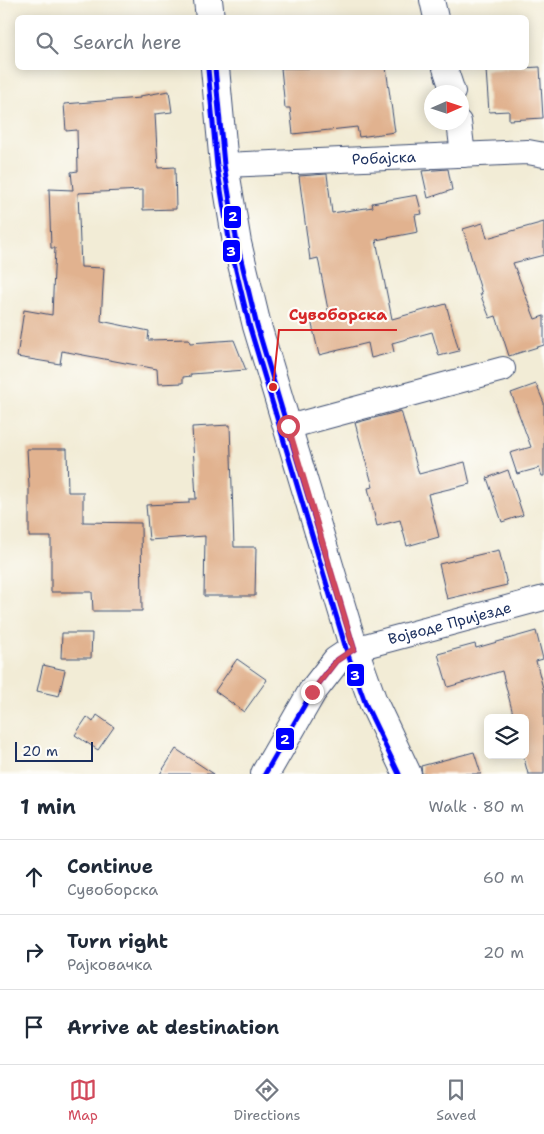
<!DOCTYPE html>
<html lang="en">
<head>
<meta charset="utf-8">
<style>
  body { margin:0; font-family:"Shantell Sans",sans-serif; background:#f6f6f7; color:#1f2937 }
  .controls { position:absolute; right:15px; bottom:15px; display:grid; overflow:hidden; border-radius:8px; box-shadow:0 2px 12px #0003 }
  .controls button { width:45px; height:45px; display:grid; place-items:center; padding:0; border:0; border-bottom:1px solid #e0e1e3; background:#fff; color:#1f2937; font:25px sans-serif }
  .compass { position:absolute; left:424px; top:85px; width:45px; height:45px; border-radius:50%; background:#fff; box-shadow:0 2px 12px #0003; rotate:87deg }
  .scale { position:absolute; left:15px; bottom:12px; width:78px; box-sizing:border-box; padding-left:5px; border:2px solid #1b2f5e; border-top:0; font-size:14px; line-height:18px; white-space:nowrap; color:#1b2f5e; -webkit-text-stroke:4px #fdfcf7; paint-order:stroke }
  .stop { position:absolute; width:15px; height:15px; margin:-11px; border:4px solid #d1495b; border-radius:50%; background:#fff }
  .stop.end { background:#d1495b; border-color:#fff; box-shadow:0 1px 5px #0008 }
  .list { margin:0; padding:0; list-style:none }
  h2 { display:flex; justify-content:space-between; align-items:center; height:65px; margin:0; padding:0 20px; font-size:21px }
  h2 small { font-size:16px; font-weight:400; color:#747a83 }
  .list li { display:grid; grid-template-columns:32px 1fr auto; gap:15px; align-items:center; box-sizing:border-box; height:75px; padding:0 20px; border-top:1px solid #e0e1e3 }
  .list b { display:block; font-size:19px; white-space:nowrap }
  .list p { margin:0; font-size:16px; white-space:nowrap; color:#747a83 }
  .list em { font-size:16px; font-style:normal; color:#747a83 }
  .icon { flex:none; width:28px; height:28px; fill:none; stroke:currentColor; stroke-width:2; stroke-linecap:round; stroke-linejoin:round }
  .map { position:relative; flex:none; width:544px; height:774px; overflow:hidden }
  .search { position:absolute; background:#fff; box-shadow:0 2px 12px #0003; left:15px; right:15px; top:15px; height:55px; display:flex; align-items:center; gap:12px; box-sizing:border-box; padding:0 18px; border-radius:8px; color:#747a83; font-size:19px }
  .sheet { height:290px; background:#fff }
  nav { display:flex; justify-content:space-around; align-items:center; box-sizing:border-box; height:70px; border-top:1px solid #e0e1e3; background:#fff; font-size:14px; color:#747a83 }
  nav a { display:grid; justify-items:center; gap:2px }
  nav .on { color:#d1495b }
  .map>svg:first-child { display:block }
  .building { fill:#e1b28f }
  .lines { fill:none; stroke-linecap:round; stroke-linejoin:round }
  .minor-casing { stroke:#3b4b70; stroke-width:26 }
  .secondary-casing { stroke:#3b4b70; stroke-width:30 }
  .minor { stroke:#fff; stroke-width:24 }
  .secondary { stroke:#fff; stroke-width:28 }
  .bus-1-casing { stroke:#fdfcf7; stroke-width:9 }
  .bus-2-casing { stroke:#fdfcf7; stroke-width:9 }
  .bus-1 { stroke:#00f; stroke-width:5 }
  .bus-2 { stroke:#00f; stroke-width:5 }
  .route { stroke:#d1495b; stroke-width:6 }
  .labels { text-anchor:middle; stroke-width:4.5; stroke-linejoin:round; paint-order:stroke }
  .street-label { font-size:15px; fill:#1b2f5e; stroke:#fdfcf7 }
  .leader { fill:none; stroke:#d62828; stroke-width:2 }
  .callout-dot { fill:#d62828; stroke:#fdfcf7; stroke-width:2 }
  .callout-label { font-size:16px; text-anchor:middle; font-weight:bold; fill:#d62828; stroke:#fdfcf7; stroke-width:4.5; stroke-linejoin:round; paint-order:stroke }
  .line-badge { stroke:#fdfcf7; stroke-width:2 }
  .badge-label { font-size:14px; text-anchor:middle; font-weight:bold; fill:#fff }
</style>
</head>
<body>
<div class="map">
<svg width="544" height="774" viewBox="0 0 544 774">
  <rect width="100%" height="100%" fill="#fdfcf7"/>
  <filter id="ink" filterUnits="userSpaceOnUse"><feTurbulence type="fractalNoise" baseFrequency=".02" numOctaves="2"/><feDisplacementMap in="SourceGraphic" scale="10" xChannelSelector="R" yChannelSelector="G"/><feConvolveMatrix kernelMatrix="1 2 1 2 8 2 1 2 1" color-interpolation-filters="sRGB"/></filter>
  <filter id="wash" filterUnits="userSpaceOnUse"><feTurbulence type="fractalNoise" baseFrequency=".0096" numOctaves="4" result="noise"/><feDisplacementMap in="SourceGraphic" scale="20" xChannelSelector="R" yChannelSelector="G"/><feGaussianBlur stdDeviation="1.12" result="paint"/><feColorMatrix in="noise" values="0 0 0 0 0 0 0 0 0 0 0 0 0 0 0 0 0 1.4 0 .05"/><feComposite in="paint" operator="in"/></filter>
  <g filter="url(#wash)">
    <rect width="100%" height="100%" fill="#f2ecd6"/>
    <g id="blocks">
      <!-- building -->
      <g class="building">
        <path d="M 540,67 L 543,118 L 509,120 L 509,111 L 489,112 L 486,70 Z"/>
        <path d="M 281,68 L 386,68 L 395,132 L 359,137 L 357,127 L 293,134 L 290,108 L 285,108 Z"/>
        <path d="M 169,91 L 172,112 L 155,114 L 158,168 L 175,167 L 176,209 L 143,210 L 143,190 L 78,193 L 81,267 L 104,268 L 101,321 L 149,331 L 148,340 L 189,339 L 190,343 L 234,340 L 246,370 L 191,374 L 191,376 L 183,377 L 183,383 L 158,384 L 157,369 L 62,351 L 60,364 L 17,357 L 24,310 L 52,315 L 55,248 L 51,248 L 49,189 L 73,190 L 71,172 L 78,171 L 77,130 L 66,131 L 64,104 L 140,98 L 140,96 Z"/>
        <path d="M 448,169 L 452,190 L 428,198 L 422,171 Z"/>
        <path d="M 327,174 L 332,213 L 373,207 L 372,203 L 417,195 L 422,214 L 415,215 L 418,232 L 376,240 L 392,319 L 446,304 L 459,351 L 439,356 L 432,332 L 392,343 L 394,352 L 371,358 L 368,343 L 319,355 L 311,320 L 329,315 L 318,258 L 310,260 L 299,176 Z"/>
        <path d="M 544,222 L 544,255 L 513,263 L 535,319 L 544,316 L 544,345 L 509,356 L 496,316 L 490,318 L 480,294 L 482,294 L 463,229 L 483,223 L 487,238 Z"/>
        <path d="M 536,384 L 544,403 L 544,476 L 542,476 L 539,468 L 517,474 L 510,453 L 531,447 L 511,393 Z"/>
        <path d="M 401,411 L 419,474 L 465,462 L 470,484 L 428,494 L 439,537 L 407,546 L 400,520 L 377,526 L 368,488 L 373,487 L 355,423 Z"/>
        <path d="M 230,425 L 234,547 L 256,547 L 255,596 L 204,596 L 205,536 L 149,540 L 146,505 L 189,503 L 189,499 L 196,499 L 192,427 Z"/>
        <path d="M 27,449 L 67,449 L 68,492 L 83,492 L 83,522 L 141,523 L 142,611 L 93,611 L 92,592 L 51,592 L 51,537 L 29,537 L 29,485 Z"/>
        <path d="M 508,470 L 523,515 L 502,522 L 487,478 Z"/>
        <path d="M 499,550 L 507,585 L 447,599 L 439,564 Z"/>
        <path d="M 536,631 L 543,659 L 536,661 L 544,692 L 544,774 L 528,774 L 523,755 L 525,755 L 525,718 L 514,718 L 502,671 L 448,687 L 438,654 L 475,644 L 476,648 Z"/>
        <path d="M 62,633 L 92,633 L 91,658 L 61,658 Z"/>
        <path d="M 237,659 L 267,680 L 244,712 L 215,691 Z"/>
        <path d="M 43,665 L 65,670 L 59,696 L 37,691 Z"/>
        <path d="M 97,715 L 114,727 L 98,750 L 75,735 L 87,717 L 93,722 Z"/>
        <path d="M 176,749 L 214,774 L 160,774 Z"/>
        <path d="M 474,752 L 481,774 L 422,774 L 421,766 Z"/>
      </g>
    </g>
  </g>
  <g filter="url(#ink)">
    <use href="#blocks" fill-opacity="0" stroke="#3b4b70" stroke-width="1"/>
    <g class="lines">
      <defs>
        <g id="minor">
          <path d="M 432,0 L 436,18"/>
          <path d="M 445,68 L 453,92"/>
          <path d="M 459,122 L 463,155"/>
          <path id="s1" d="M 224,165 L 528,152 L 544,155"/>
          <path d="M 288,427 L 503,369"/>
          <path id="s2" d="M 354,649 L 544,598"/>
        </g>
        <g id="secondary">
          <path d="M 208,0 L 210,18"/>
          <path d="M 215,68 L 224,165 L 237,243 L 257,326 L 354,649 L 373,702 L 407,774"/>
          <path d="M 265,774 L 312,692 L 336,661 L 354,649"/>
        </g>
      </defs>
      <!-- minor casing -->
      <use href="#minor" class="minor-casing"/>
      <!-- secondary casing -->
      <use href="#secondary" class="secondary-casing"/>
      <!-- minor -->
      <use href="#minor" class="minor"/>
      <!-- secondary -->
      <use href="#secondary" class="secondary"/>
      <defs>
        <g id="bus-1">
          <path d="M 215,68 L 224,165 L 237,243 L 257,326 L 354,649"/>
          <path d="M 265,774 L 312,692 L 336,661 L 354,649"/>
        </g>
        <path id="bus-2" d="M 208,69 L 217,166 L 230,245 L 250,328 L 347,652 L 366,705 L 399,774"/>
      </defs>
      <!-- bus-1 casing -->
      <use href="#bus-1" class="bus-1-casing"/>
      <!-- bus-2 casing -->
      <use href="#bus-2" class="bus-2-casing"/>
      <!-- bus-1 -->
      <use href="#bus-1" class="bus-1"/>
      <!-- bus-2 -->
      <use href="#bus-2" class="bus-2"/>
    </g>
  </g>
  <g class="lines" filter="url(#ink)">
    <!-- route -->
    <path class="route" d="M 288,426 L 354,649 L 336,661 L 312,692"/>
  </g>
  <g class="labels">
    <!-- street labels -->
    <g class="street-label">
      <text dy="5" stroke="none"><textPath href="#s1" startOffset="160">Робајска</textPath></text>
      <text dy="5" stroke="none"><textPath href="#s2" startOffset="99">Војводе Пријезде</textPath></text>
    </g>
  </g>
  <!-- callouts -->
  <path class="leader" d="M273 387L279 330H397"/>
  <circle class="callout-dot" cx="273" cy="387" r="5"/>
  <g class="callout-label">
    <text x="338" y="320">Сувоборска</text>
  </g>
  <g class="line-badge">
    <rect x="223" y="205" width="19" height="24" rx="5" fill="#00f"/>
    <rect x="222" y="239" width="19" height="24" rx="5" fill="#00f"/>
    <rect x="346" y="663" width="19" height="24" rx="5" fill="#00f"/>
    <rect x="275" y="727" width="20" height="24" rx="5" fill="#00f"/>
  </g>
  <g class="badge-label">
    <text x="233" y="221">2</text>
    <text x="231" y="256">3</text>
    <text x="355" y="680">3</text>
    <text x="285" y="744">2</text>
  </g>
</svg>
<div class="controls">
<button><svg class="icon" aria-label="layers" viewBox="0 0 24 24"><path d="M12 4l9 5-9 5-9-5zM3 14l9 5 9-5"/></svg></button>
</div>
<svg class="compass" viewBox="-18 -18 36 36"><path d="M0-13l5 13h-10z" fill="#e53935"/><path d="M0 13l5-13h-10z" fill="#747a83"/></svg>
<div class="scale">20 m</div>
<div class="stop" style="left:288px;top:426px"></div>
<div class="stop end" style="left:312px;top:692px"></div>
<div class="search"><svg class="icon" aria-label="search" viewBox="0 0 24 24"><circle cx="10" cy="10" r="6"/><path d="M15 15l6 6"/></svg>Search here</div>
</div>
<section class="sheet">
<h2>1 min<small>Walk · 80 m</small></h2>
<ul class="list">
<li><svg class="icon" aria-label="ahead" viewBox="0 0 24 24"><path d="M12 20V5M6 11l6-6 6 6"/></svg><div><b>Continue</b><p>Сувоборска</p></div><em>60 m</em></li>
<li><svg class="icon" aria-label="right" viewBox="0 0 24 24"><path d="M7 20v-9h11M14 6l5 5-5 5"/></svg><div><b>Turn right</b><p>Рајковачка</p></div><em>20 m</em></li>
<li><svg class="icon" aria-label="arrive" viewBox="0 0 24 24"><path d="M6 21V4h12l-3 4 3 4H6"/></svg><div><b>Arrive at destination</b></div></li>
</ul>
</section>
<nav>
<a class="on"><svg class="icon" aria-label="map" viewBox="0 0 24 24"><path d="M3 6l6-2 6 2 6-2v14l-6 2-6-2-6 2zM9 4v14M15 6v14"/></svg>Map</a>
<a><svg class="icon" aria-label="directions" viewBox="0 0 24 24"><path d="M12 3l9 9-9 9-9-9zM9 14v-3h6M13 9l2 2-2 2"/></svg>Directions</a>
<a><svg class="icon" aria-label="saved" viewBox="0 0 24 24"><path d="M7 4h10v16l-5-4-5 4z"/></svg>Saved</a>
</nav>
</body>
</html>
